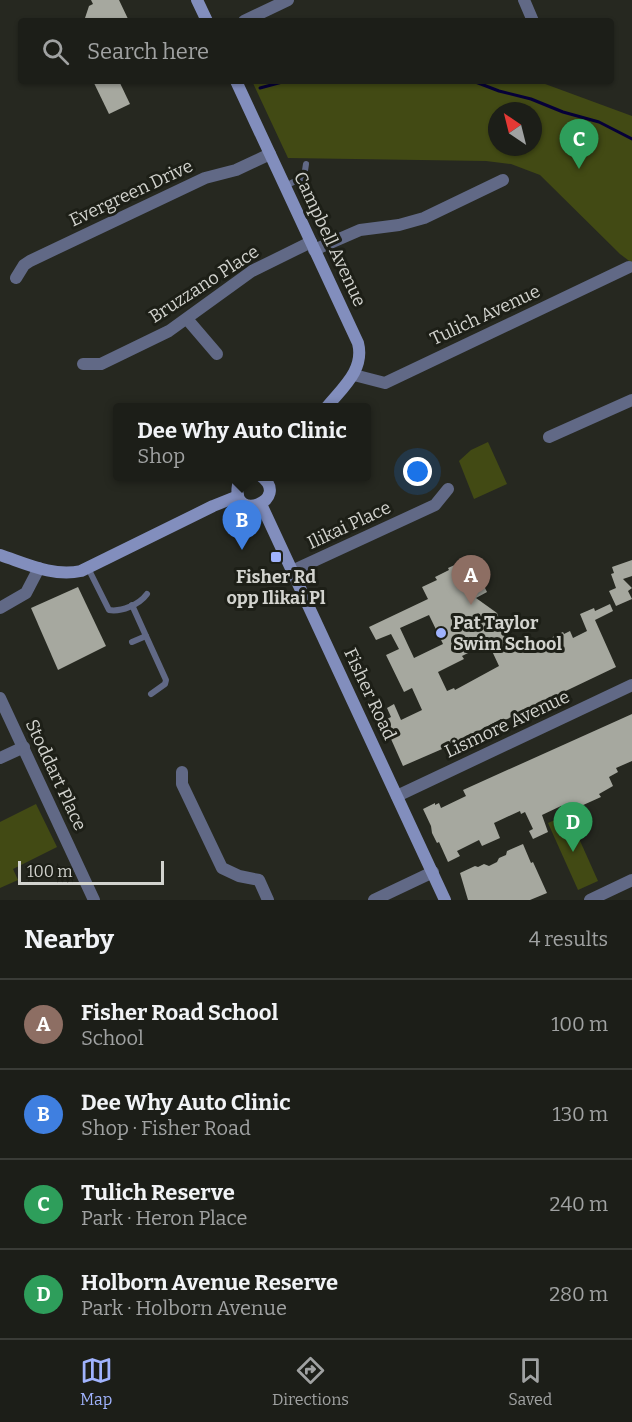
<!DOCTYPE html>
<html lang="en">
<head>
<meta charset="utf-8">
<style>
  body { margin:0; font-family:Bitter,serif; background:#292b25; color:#f1f3f6 }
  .compass { position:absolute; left:488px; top:102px; width:54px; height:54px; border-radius:50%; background:#1c1e18; box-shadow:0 2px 4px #0004; rotate:325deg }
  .scale { position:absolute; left:18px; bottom:15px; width:146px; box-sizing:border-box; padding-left:6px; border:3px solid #d2d3ce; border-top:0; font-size:16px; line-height:21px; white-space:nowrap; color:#d2d3ce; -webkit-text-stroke:4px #1d1f17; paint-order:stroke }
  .you { position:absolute; left:418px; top:472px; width:21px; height:21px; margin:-15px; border:4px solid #fff; border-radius:50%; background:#1a73e8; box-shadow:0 0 0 9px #1a73e833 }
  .badge { display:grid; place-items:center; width:39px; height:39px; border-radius:50%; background:#a0b3fd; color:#fff; font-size:20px; font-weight:700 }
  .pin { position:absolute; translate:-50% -50px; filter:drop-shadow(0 2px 3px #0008) }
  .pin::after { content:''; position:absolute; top:32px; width:21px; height:18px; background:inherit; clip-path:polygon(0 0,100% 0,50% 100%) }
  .popup { position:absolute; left:113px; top:403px; width:258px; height:78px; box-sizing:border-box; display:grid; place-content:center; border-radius:6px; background:#1c1e18; filter:drop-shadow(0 2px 4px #0005); font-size:20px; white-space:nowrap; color:#a0a2a2 }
  .popup b { font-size:22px; color:#f1f3f6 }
  .popup::after { content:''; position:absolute; left:50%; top:100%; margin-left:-12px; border:12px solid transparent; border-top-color:#1c1e18 }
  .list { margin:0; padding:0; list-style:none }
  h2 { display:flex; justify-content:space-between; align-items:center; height:78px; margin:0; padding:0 24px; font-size:26px }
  h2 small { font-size:20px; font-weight:400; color:#a0a2a2 }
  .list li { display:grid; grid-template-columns:39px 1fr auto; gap:18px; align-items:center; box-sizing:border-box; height:90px; padding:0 24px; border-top:2px solid #3a3c37 }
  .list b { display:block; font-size:22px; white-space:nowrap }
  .list p { margin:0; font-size:20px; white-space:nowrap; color:#a0a2a2 }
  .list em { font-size:20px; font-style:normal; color:#a0a2a2 }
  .icon { flex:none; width:33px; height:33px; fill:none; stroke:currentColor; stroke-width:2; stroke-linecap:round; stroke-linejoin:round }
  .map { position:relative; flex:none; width:632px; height:900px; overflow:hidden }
  .search { position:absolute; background:#1c1e18; box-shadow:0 2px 4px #0004; left:18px; right:18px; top:18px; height:66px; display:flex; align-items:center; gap:15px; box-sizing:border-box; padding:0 21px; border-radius:6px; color:#a0a2a2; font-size:22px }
  .sheet { height:438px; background:#1c1e18 }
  nav { display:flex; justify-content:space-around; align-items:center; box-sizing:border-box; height:84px; border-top:2px solid #3a3c37; background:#1c1e18; font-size:16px; color:#a0a2a2 }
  nav a { display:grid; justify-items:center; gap:3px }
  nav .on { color:#a0b3fd }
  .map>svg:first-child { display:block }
  .green { fill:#424a14; fill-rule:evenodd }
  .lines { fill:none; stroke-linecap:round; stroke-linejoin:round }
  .stream { stroke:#060038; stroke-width:3 }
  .building { fill:#a6a89f; fill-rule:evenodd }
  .service { stroke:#616986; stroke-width:6 }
  .minor { stroke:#616986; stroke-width:12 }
  .secondary { stroke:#828ebd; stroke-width:12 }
  .poi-dot { fill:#a0b3fd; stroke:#1d1f17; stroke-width:2 }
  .labels { text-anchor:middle; stroke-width:6; stroke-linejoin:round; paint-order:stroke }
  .street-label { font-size:18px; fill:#d2d3ce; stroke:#1d1f17 }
  .poi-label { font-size:18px; font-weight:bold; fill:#d2d3ce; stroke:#1d1f17 }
</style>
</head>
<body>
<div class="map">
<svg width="632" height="900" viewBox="0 0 632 900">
  <rect width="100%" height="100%" fill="#262820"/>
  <!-- green -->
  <g class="green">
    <path d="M 252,81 L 537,81 L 632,116 L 632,263 L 620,254 L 540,175 L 511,164 L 486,161 L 288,158 ZM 497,111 L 533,111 L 533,147 L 497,147 Z"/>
    <path d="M 488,442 L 507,484 L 474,499 L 459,461 L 471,450 Z"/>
    <path d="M 36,804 L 57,847 L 13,869 L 18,880 L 0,888 L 0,822 Z"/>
    <path d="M 568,814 L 598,881 L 578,890 L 548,823 Z"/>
  </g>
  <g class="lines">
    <!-- stream -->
    <g class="stream">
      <path d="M 473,81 L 499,91 L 531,99 L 563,112 L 599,122 L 632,139"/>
      <path d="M 260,88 L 286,81"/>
    </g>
  </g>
  <!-- building -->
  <g class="building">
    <path d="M 91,0 L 119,0 L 129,21 L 84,21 L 89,6 L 93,4 Z"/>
    <path d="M 93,81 L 119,81 L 130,104 L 109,114 Z"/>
    <path d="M 470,558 L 487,592 L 476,598 L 497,613 L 512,651 L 535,639 L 538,644 L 563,632 L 564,634 L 570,631 L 573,638 L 587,631 L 580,614 L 594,608 L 595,611 L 610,604 L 613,611 L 595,620 L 616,667 L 503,721 L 501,719 L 456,743 L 403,766 L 383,721 L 391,717 L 387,708 L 394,704 L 401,720 L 422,710 L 412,688 L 404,692 L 386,655 L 399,649 L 391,634 L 376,640 L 369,627 L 428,599 L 422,587 L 437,580 L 435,577 L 449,570 L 448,568 ZM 429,615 L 443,644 L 414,658 L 400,628 ZM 484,645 L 488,653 L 492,651 L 499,666 L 455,690 L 454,688 L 447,691 L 438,672 L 464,659 L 462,656 Z"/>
    <path d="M 632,560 L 632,576 L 623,579 L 632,588 L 628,591 L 632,599 L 616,606 L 609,591 L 616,588 L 611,574 L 614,573 L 612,567 Z"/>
    <path d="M 78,587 L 106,646 L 58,670 L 31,608 Z"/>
    <path d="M 632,714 L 632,761 L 616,768 L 618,772 L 609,777 L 613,786 L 599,794 L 601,797 L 581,806 L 585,814 L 569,822 L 561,806 L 542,815 L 548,832 L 533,839 L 529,831 L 533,829 L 525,812 L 521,814 L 520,811 L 494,823 L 500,838 L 482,846 L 479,840 L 457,851 L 460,856 L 448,862 L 439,842 L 437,843 L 432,833 L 431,826 L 423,809 L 435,803 L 435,805 L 439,803 L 441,808 L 466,796 L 463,790 Z"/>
    <path d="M 523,844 L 531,863 L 533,862 L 547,893 L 530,900 L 468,900 L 460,873 L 475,866 L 478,867 L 484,864 L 489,866 L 497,862 L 499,858 L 506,855 L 507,851 Z"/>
  </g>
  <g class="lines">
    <!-- service -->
    <g class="service">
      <path d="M 285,186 L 304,177 L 306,164"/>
      <path d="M 88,568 L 109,610 C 121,612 139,605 147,594"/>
      <path d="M 132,605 L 146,636 L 132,642"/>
      <path d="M 146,636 L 166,680 L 165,684 L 151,694"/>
    </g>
    <!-- minor -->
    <g class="minor">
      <path d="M 524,0 L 533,21"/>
      <path d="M 244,21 L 288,0"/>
      <path d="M 314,250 L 360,230 L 399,225 L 424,218 L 503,180"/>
      <path d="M 16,278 L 24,265 L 30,261 L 205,178 L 236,170 L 270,154"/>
      <path d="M 187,319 L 217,354"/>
      <path d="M 83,364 L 101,364 L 169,331 L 252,271 L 311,242"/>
      <path d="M 354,375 L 385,383 L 629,267"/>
      <path d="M 549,437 L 632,400"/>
      <path d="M 292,571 L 435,505 L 448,489"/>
      <path d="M 0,608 L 26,593 L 39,568"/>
      <path d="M 0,698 L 94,900"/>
      <path d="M 0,758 L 24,747"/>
      <path d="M 182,772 L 182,784 L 222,868 L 239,876 L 259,880 L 268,900"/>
      <path d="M 397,796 L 632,685"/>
      <path d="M 374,900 L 433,872"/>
      <path d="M 590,900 L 632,880"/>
    </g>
    <!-- secondary -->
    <g class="secondary">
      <path d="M 197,0 L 207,21"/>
      <path d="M 236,81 L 358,343 C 365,370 342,388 326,408"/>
      <path d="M 245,476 L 238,485 C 231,524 292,500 261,476"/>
      <path d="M 261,504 L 445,900"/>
      <path d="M 0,555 C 27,564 53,577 81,571 L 213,506 L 238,496"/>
    </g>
  </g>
  <!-- markers -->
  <g class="poi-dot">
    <rect x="270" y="551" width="12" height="12" rx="3"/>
    <circle cx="441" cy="633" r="6"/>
  </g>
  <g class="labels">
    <!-- street labels -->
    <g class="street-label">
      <text transform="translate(131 193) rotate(-25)" y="6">Evergreen Drive</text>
      <text transform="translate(330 239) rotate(65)" y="6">Campbell Avenue</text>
      <text transform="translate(204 284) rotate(-33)" y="6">Bruzzano Place</text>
      <text transform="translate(485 315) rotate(-25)" y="6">Tulich Avenue</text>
      <text transform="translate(349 525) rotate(-25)" y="6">Ilikai Place</text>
      <text transform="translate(370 694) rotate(65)" y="6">Fisher Road</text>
      <text transform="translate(507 724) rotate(-25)" y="6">Lismore Avenue</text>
      <text transform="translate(56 775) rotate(65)" y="6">Stoddart Place</text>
    </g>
    <!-- poi labels -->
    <g class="poi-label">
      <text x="276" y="583">Fisher Rd<tspan x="276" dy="21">opp Ilikai Pl</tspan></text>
      <text x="453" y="629" text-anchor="start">Pat Taylor<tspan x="453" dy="21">Swim School</tspan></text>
    </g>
  </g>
</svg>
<svg class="compass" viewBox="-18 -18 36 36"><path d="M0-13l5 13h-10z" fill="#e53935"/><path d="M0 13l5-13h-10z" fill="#a0a2a2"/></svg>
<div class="scale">100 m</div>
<div class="you"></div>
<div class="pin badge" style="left:471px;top:605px;background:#8d6e63">A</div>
<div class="pin badge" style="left:242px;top:550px;background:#3f7fe0">B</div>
<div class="popup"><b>Dee Why Auto Clinic</b>Shop</div>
<div class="pin badge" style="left:579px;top:169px;background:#2e9e5b">C</div>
<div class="pin badge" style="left:573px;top:852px;background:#2e9e5b">D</div>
<div class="search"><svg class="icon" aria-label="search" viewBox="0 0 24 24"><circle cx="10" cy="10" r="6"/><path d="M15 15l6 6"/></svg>Search here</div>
</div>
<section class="sheet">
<h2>Nearby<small>4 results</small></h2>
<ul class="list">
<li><span class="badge" style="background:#8d6e63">A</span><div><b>Fisher Road School</b><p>School</p></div><em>100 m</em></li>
<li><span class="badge" style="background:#3f7fe0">B</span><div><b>Dee Why Auto Clinic</b><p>Shop · Fisher Road</p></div><em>130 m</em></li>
<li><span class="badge" style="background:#2e9e5b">C</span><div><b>Tulich Reserve</b><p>Park · Heron Place</p></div><em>240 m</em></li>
<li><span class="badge" style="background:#2e9e5b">D</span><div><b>Holborn Avenue Reserve</b><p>Park · Holborn Avenue</p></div><em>280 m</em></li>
</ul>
</section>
<nav>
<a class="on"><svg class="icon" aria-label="map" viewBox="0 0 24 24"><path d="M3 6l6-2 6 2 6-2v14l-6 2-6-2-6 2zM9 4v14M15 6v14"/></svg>Map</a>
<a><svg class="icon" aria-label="directions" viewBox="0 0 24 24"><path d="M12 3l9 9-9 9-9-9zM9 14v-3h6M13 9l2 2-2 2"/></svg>Directions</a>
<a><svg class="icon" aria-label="saved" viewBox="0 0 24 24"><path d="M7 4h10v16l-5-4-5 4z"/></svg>Saved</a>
</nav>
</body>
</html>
